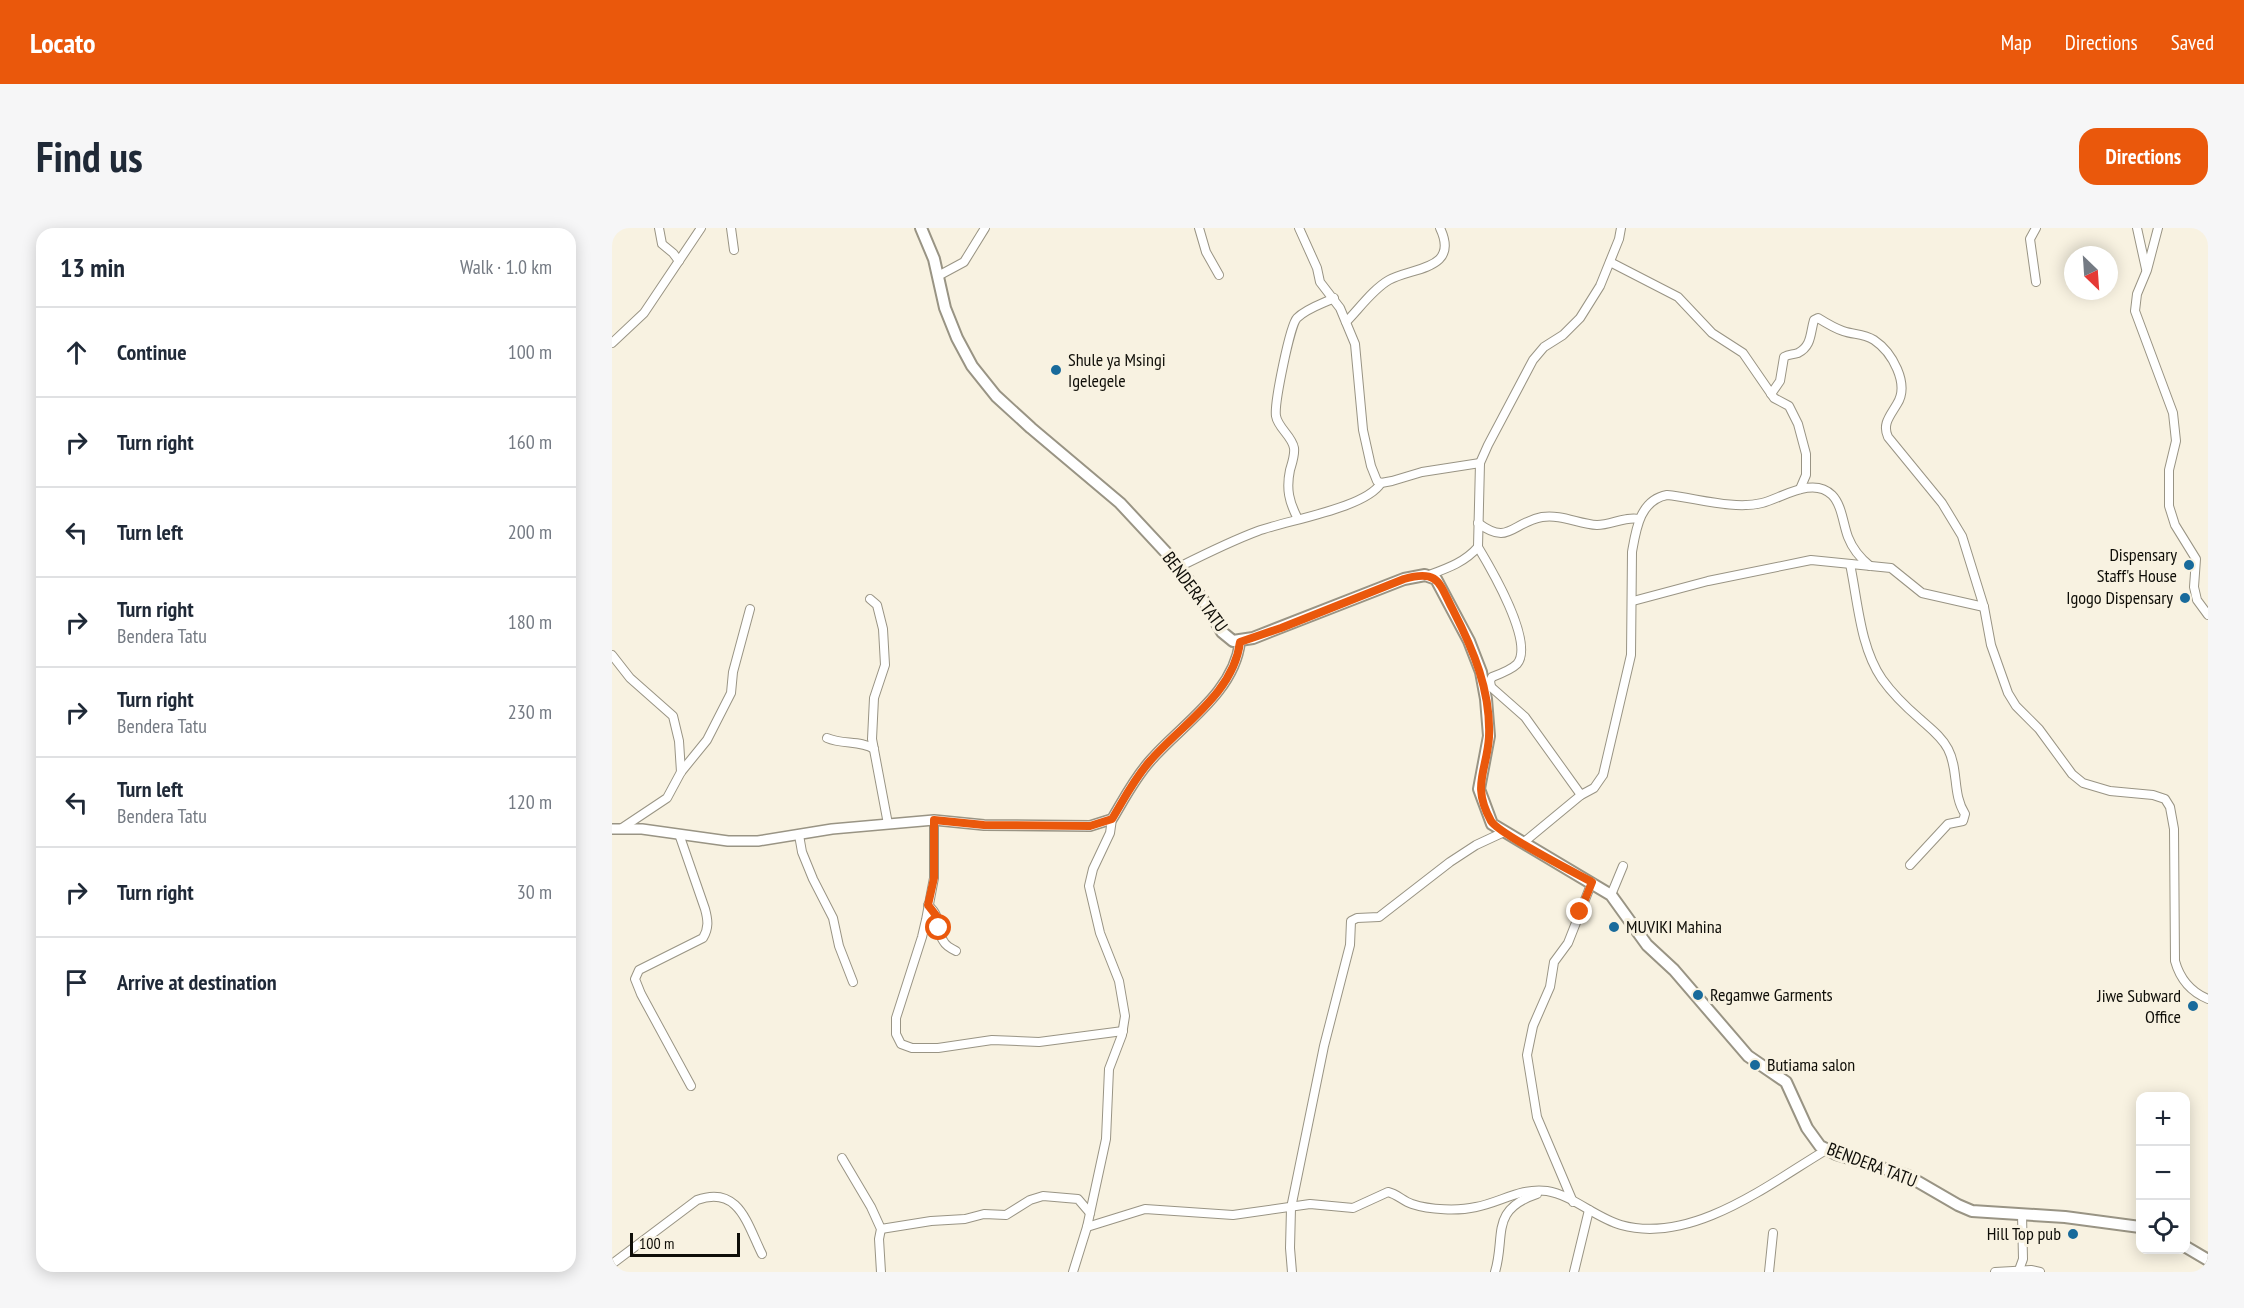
<!DOCTYPE html>
<html lang="en">
<head>
<meta charset="utf-8">
<style>
  body { margin:0; font-family:"PT Sans Narrow",sans-serif; background:#f6f6f7; color:#1f2937 }
  .controls { position:absolute; right:18px; bottom:18px; display:grid; overflow:hidden; border-radius:12px; box-shadow:0 3px 15px #0003 }
  .controls button { width:54px; height:54px; display:grid; place-items:center; padding:0; border:0; border-bottom:2px solid #e0e1e3; background:#fff; color:#1f2937; font:30px sans-serif }
  .compass { position:absolute; left:1452px; top:18px; width:54px; height:54px; border-radius:50%; background:#fff; box-shadow:0 3px 15px #0003; rotate:155deg }
  .scale { position:absolute; left:18px; bottom:15px; width:110px; box-sizing:border-box; padding-left:6px; border:3px solid #0f0e08; border-top:0; font-size:16px; line-height:21px; white-space:nowrap; color:#0f0e08; -webkit-text-stroke:4px #f8f2e1; paint-order:stroke }
  .stop { position:absolute; width:18px; height:18px; margin:-14px; border:4px solid #ea580c; border-radius:50%; background:#fff }
  .stop.end { background:#ea580c; border-color:#fff; box-shadow:0 2px 6px #0008 }
  .list { margin:0; padding:0; list-style:none }
  h2 { display:flex; justify-content:space-between; align-items:center; height:78px; margin:0; padding:0 24px; font-size:26px }
  h2 small { font-size:20px; font-weight:400; color:#747a83 }
  .list li { display:grid; grid-template-columns:39px 1fr auto; gap:18px; align-items:center; box-sizing:border-box; height:90px; padding:0 24px; border-top:2px solid #e0e1e3 }
  .list b { display:block; font-size:22px; white-space:nowrap }
  .list p { margin:0; font-size:20px; white-space:nowrap; color:#747a83 }
  .list em { font-size:20px; font-style:normal; color:#747a83 }
  .icon { flex:none; width:33px; height:33px; fill:none; stroke:currentColor; stroke-width:2; stroke-linecap:round; stroke-linejoin:round }
  .map { position:relative; flex:none; width:1596px; height:1044px; overflow:hidden; border-radius:18px }
  header { display:flex; align-items:center; gap:36px; box-sizing:border-box; height:84px; padding:0 30px; background:#ea580c; color:#fff }
  header strong { font-size:28px }
  nav { display:flex; gap:33px; margin-inline-start:auto; font-size:21px }
  .intro { display:flex; align-items:center; justify-content:space-between; box-sizing:border-box; height:144px; padding:0 36px }
  h1 { margin:0; font-size:42px }
  .button { padding:15px 27px; border-radius:18px; background:#ea580c; color:#fff; font-size:21px; font-weight:700 }
  main { display:flex; gap:36px; padding:0 36px }
  aside { flex:1; background:#fff; border-radius:18px; box-shadow:0 3px 15px #0003 }
  .map>svg:first-child { display:block }
  .lines { fill:none; stroke-linecap:round; stroke-linejoin:round }
  .minor-casing { stroke:#999484; stroke-width:10 }
  .tertiary-casing { stroke:#999484; stroke-width:12 }
  .secondary-casing { stroke:#999484; stroke-width:14 }
  .minor { stroke:#fff; stroke-width:8 }
  .tertiary { stroke:#fff; stroke-width:9 }
  .secondary { stroke:#fff; stroke-width:10 }
  .route { stroke:#ea580c; stroke-width:8 }
  .poi-dot { fill:#186a9b; stroke:#f8f2e1; stroke-width:2 }
  .labels { text-anchor:middle; stroke-width:6; stroke-linejoin:round; paint-order:stroke }
  .poi-label { font-size:18px; fill:#0f0e08; stroke:#f8f2e1; text-anchor:start }
  .street-label { font-size:18px; fill:#0f0e08; stroke:#f8f2e1 }
</style>
</head>
<body>
<header>
<strong>Locato</strong>
<nav><a>Map</a><a>Directions</a><a>Saved</a></nav>
</header>
<div class="intro"><h1>Find us</h1><a class="button">Directions</a></div>
<main>
<aside>
<h2>13 min<small>Walk · 1.0 km</small></h2>
<ul class="list">
<li><svg class="icon" aria-label="ahead" viewBox="0 0 24 24"><path d="M12 20V5M6 11l6-6 6 6"/></svg><div><b>Continue</b></div><em>100 m</em></li>
<li><svg class="icon" aria-label="right" viewBox="0 0 24 24"><path d="M7 20v-9h11M14 6l5 5-5 5"/></svg><div><b>Turn right</b></div><em>160 m</em></li>
<li><svg class="icon" aria-label="left" viewBox="0 0 24 24"><path d="M17 20v-9H6M10 6l-5 5 5 5"/></svg><div><b>Turn left</b></div><em>200 m</em></li>
<li><svg class="icon" aria-label="right" viewBox="0 0 24 24"><path d="M7 20v-9h11M14 6l5 5-5 5"/></svg><div><b>Turn right</b><p>Bendera Tatu</p></div><em>180 m</em></li>
<li><svg class="icon" aria-label="right" viewBox="0 0 24 24"><path d="M7 20v-9h11M14 6l5 5-5 5"/></svg><div><b>Turn right</b><p>Bendera Tatu</p></div><em>230 m</em></li>
<li><svg class="icon" aria-label="left" viewBox="0 0 24 24"><path d="M17 20v-9H6M10 6l-5 5 5 5"/></svg><div><b>Turn left</b><p>Bendera Tatu</p></div><em>120 m</em></li>
<li><svg class="icon" aria-label="right" viewBox="0 0 24 24"><path d="M7 20v-9h11M14 6l5 5-5 5"/></svg><div><b>Turn right</b></div><em>30 m</em></li>
<li><svg class="icon" aria-label="arrive" viewBox="0 0 24 24"><path d="M6 21V4h12l-3 4 3 4H6"/></svg><div><b>Arrive at destination</b></div></li>
</ul>
</aside>
<div class="map">
<svg width="1596" height="1044" viewBox="0 0 1596 1044">
  <rect width="100%" height="100%" fill="#f8f2e1"/>
  <g class="lines">
    <defs>
      <g id="minor">
        <path d="M 47,0 L 50,16 L 61,25 L 67,33"/>
        <path d="M 119,0 L 122,22"/>
        <path d="M 587,0 L 594,24 L 607,47"/>
        <path d="M 687,0 L 705,40 L 708,54 L 728,80 L 743,116 L 751,202 L 759,238 L 765,253 L 769,255 L 780,253 L 810,244 L 868,235"/>
        <path d="M 1525,0 L 1534,41"/>
        <path d="M 1546,0 L 1535,42 L 1525,66 L 1523,83 L 1561,185 L 1564,213 L 1557,242 L 1557,278 L 1563,297 L 1584,331 L 1582,359 L 1585,372 L 1596,387"/>
        <path d="M 998,34 L 1066,69 L 1100,105 L 1131,125 L 1162,170 L 1177,178 L 1186,196 L 1194,226 L 1194,247 L 1188,261"/>
        <path d="M 326,48 L 352,34 L 373,0"/>
        <path d="M 1424,54 L 1418,11 L 1424,0"/>
        <path d="M 734,94 C 747,81 761,61 777,52 C 801,39 848,42 828,0"/>
        <path d="M 0,115 L 32,85 L 89,0"/>
        <path d="M 1159,166 L 1168,153 L 1172,129 C 1177,126 1180,127 1186,125 C 1200,118 1198,105 1202,92 L 1206,90 C 1214,95 1222,100 1231,103 C 1242,107 1251,105 1262,112 C 1280,124 1298,156 1285,176 C 1278,188 1270,196 1276,209 L 1330,275 L 1350,308 L 1372,379 L 1379,417 L 1396,465 L 1404,478 L 1427,501 L 1460,546 L 1471,555 L 1498,563 L 1541,567 L 1553,571 L 1558,579 L 1562,601 L 1563,733 C 1568,751 1579,764 1596,771"/>
        <path d="M 686,291 C 677,274 674,261 678,242 C 680,235 683,227 682,220 C 680,208 666,200 664,188 C 662,176 678,97 685,90 C 695,80 710,76 722,70"/>
        <path d="M 866,295 C 897,318 899,295 930,289 C 949,286 967,296 985,297 C 999,297 1014,288 1027,291"/>
        <path d="M 866,319 C 878,339 923,415 905,436 C 899,442 888,446 880,449 L 878,453 L 879,459"/>
        <path d="M 1238,336 C 1246,374 1248,419 1270,451 C 1280,465 1294,479 1308,491 C 1318,500 1330,509 1336,521 C 1347,542 1340,566 1353,586 L 1351,593 L 1336,596 L 1298,637"/>
        <path d="M 567,339 C 593,326 619,313 646,303 C 676,292 754,280 769,255"/>
        <path d="M 817,347 C 836,340 853,334 866,319 L 868,235 L 876,217 L 921,132 L 932,119 L 951,107 L 968,90 L 988,58 L 1007,11 L 1009,0"/>
        <path d="M 258,371 L 265,377 L 271,401 L 273,437 L 262,470 L 260,511 L 276,596"/>
        <path d="M 1021,373 L 1096,353 L 1199,332 L 1279,340 L 1310,365 L 1372,379"/>
        <path d="M 0,427 L 18,450 L 61,488 L 67,513 L 69,544"/>
        <path d="M 875,459 L 879,459 L 913,489 L 969,567"/>
        <path d="M 215,510 C 231,517 248,512 262,521"/>
        <path d="M 322,592 L 322,650 L 314,692 L 310,709 L 284,790 L 284,806 L 289,816 L 300,820 L 326,820 L 380,812 L 427,814 L 511,803"/>
        <path d="M 10,600 L 55,570 L 69,544 L 95,512 L 119,465 L 121,444 L 138,381"/>
        <path d="M 67,606 L 93,681 C 96,692 97,700 91,710 L 27,742 L 23,751 L 29,766 L 79,858"/>
        <path d="M 187,607 L 190,624 L 201,651 L 221,690 L 227,718 L 241,754"/>
        <path d="M 911,615 L 969,567 L 982,560 L 991,547 L 1019,427 L 1020,324 C 1024,301 1028,272 1055,267 C 1084,270 1122,282 1150,275 C 1170,270 1201,248 1220,267 C 1230,277 1231,296 1236,309 C 1241,322 1248,330 1258,338"/>
        <path d="M 999,667 L 1011,638"/>
        <path d="M 316,677 C 332,691 322,701 332,714 C 334,718 340,721 344,723"/>
        <path d="M 230,930 L 259,979 L 269,1001 L 267,1011 L 269,1044"/>
        <path d="M 961,974 L 925,889 L 915,827 L 921,798 L 938,759 L 942,734 L 956,715 L 980,654"/>
        <path d="M 475,999 L 533,981 L 621,987 L 698,976 L 741,980 L 776,964 C 785,966 791,973 800,976 C 818,982 846,983 864,979 C 887,975 910,959 935,963 C 960,967 984,990 1009,997 C 1080,1017 1157,956 1214,922"/>
        <path d="M 269,1001 L 319,993 L 353,991 L 372,986 L 394,987 L 418,972 L 431,968 L 466,971 L 478,985"/>
        <path d="M 0,1036 L 85,972 C 127,957 135,996 150,1026"/>
        <path d="M 1407,1042 L 1411,1031 L 1410,986"/>
        <path d="M 461,1044 L 475,999 L 494,911 L 497,841 L 510,807 L 513,788 L 507,753 L 488,705 L 477,658 L 481,641 L 498,605 L 500,591"/>
        <path d="M 680,1044 L 678,1020 L 679,980 L 712,818 L 738,717 L 739,693 L 745,690 L 767,689 L 838,634 L 864,617 L 892,604"/>
        <path d="M 883,1044 C 894,1008 877,982 925,966"/>
        <path d="M 962,1044 L 977,982"/>
        <path d="M 1157,1044 L 1161,1005"/>
        <path d="M 1383,1044 L 1419,1042 L 1428,1044"/>
      </g>
      <path id="tertiary" d="M 0,601 L 30,601 L 116,613 L 146,613 L 220,601 L 322,592 L 372,597 L 478,598 L 500,591 C 512,571 522,551 538,533 C 569,497 622,465 628,414"/>
      <g id="secondary">
        <path d="M 309,0 L 322,31 L 333,80 L 345,110 L 360,138 L 384,168 L 419,200 L 508,275 L 562,333 L 593,375 L 610,404 L 621,413 L 641,410 L 792,351 L 813,347 L 824,351 L 857,413 L 869,444 L 874,471 L 877,508 L 867,561 L 880,596 L 999,667 L 1035,717 L 1062,742 L 1136,828 L 1174,854 L 1195,900 L 1208,918 L 1224,926 L 1296,948 L 1346,977 L 1360,983 L 1453,989 L 1528,999"/>
        <path d="M 1574,1019 L 1596,1032"/>
      </g>
    </defs>
    <!-- minor casing -->
    <use href="#minor" class="minor-casing"/>
    <!-- tertiary casing -->
    <use href="#tertiary" class="tertiary-casing"/>
    <!-- secondary casing -->
    <use href="#secondary" class="secondary-casing"/>
    <!-- minor -->
    <use href="#minor" class="minor"/>
    <!-- tertiary -->
    <use href="#tertiary" class="tertiary"/>
    <!-- secondary -->
    <use href="#secondary" class="secondary"/>
  </g>
  <g class="lines">
    <!-- route -->
    <path class="route" d="M 327,700 L 326,690 L 316,677 L 322,650 L 322,592 L 372,597 L 478,598 L 500,591 C 512,571 522,551 538,533 C 569,497 622,465 628,414 L 669,400 L 792,351 C 827,341 827,355 841,382 C 861,421 879,463 877,509 C 875,543 859,557 879,593 C 886,605 963,645 980,654 L 968,684"/>
  </g>
  <!-- markers -->
  <g class="poi-dot">
    <circle cx="444" cy="142" r="6"/>
    <circle cx="1577" cy="337" r="6"/>
    <circle cx="1573" cy="370" r="6"/>
    <circle cx="1002" cy="699" r="6"/>
    <circle cx="1086" cy="767" r="6"/>
    <circle cx="1581" cy="778" r="6"/>
    <circle cx="1143" cy="837" r="6"/>
    <circle cx="1461" cy="1006" r="6"/>
  </g>
  <g class="labels">
    <!-- poi labels -->
    <g class="poi-label">
      <text x="456" y="138">Shule ya Msingi<tspan x="456" dy="21">Igelegele</tspan></text>
      <text x="1565" y="333" text-anchor="end">Dispensary<tspan x="1565" dy="21">Staff's House</tspan></text>
      <text x="1561" y="376" text-anchor="end">Igogo Dispensary</text>
      <text x="1014" y="705">MUVIKI Mahina</text>
      <text x="1098" y="773">Regamwe Garments</text>
      <text x="1569" y="774" text-anchor="end">Jiwe Subward<tspan x="1569" dy="21">Office</tspan></text>
      <text x="1155" y="843">Butiama salon</text>
      <text x="1449" y="1012" text-anchor="end">Hill Top pub</text>
    </g>
    <!-- street labels -->
    <g class="street-label">
      <text transform="translate(583 364) rotate(53)" y="6">BENDERA TATU</text>
      <text transform="translate(1260 937) rotate(21)" y="6">BENDERA TATU</text>
    </g>
  </g>
</svg>
<div class="controls">
<button>+</button>
<button>−</button>
<button><svg class="icon" aria-label="locate" viewBox="0 0 24 24"><circle cx="12" cy="12" r="6"/><path d="M12 2v4M12 18v4M2 12h4M18 12h4"/></svg></button>
</div>
<svg class="compass" viewBox="-18 -18 36 36"><path d="M0-13l5 13h-10z" fill="#e53935"/><path d="M0 13l5-13h-10z" fill="#747a83"/></svg>
<div class="scale">100 m</div>
<div class="stop" style="left:327px;top:700px"></div>
<div class="stop end" style="left:968px;top:684px"></div>
</div>
</main>
</body>
</html>
